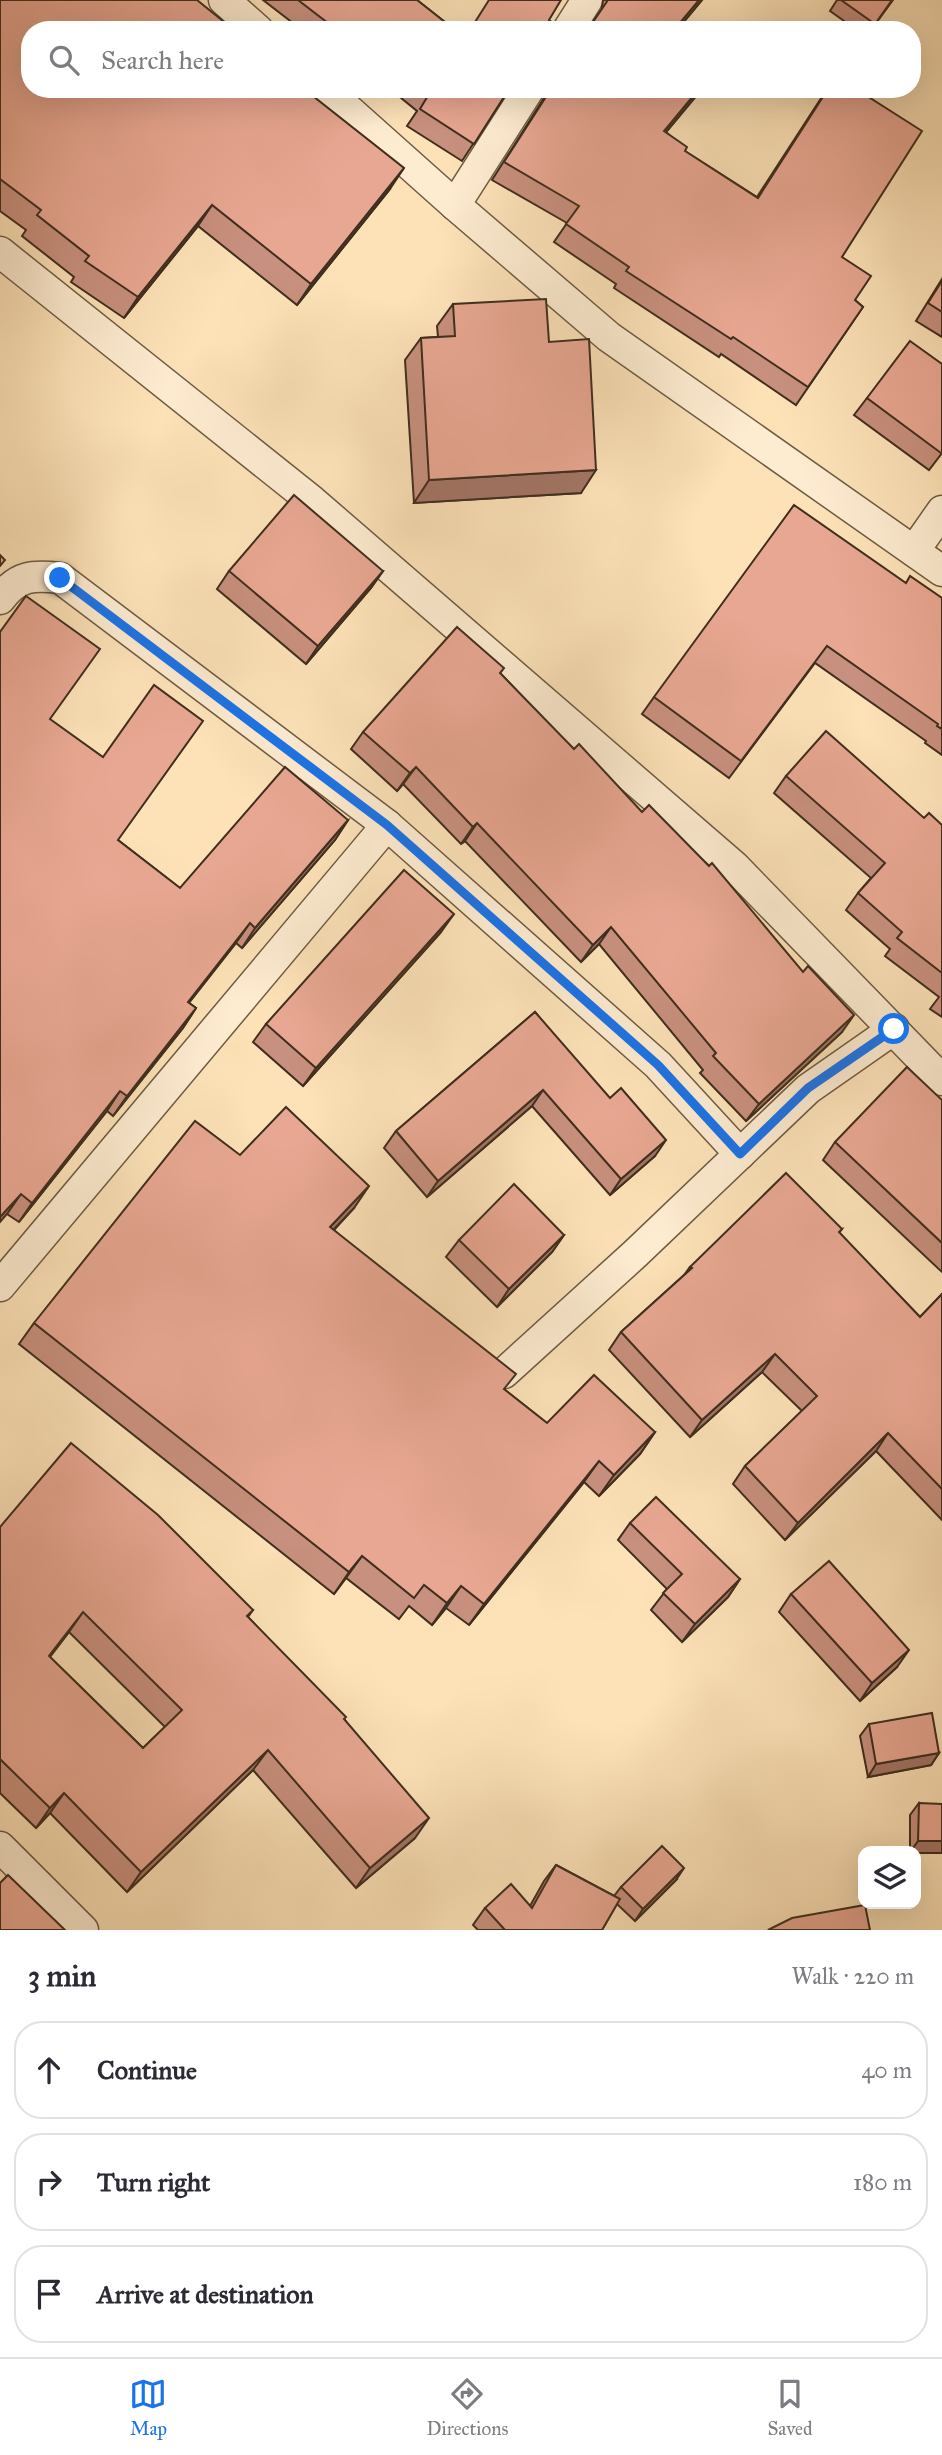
<!DOCTYPE html>
<html lang="en">
<head>
<meta charset="utf-8">
<style>
  body { margin:0; font-family:"IM FELL Great Primer",serif; background:#f2f2f3; color:#2b2b33 }
  .controls { position:absolute; right:21px; bottom:21px; display:grid; overflow:hidden; border-radius:14px; box-shadow:0 7px 28px #0002 }
  .controls button { width:63px; height:63px; display:grid; place-items:center; padding:0; border:0; border-bottom:2px solid #e1e1e2; background:#fff; color:#2b2b33; font:35px sans-serif }
  .stop { position:absolute; width:21px; height:21px; margin:-16px; border:5px solid #1a73e8; border-radius:50%; background:#fff }
  .stop.end { background:#1a73e8; border-color:#fff; box-shadow:0 2px 7px #0008 }
  .list { margin:0; padding:0; list-style:none }
  h2 { display:flex; justify-content:space-between; align-items:center; height:91px; margin:0; padding:0 28px; font-size:30px }
  h2 small { font-size:23px; font-weight:400; color:#7c7c81 }
  .list li { display:grid; grid-template-columns:46px 1fr auto; gap:21px; align-items:center; box-sizing:border-box; height:98px; margin:0 14px 14px; padding:0 14px; border:2px solid #e1e1e2; border-radius:28px }
  .list b { display:block; font-size:26px; white-space:nowrap }
  .list em { font-size:23px; font-style:normal; color:#7c7c81 }
  .icon { flex:none; width:38px; height:38px; fill:none; stroke:currentColor; stroke-width:2; stroke-linecap:round; stroke-linejoin:round }
  .map { position:relative; flex:none; width:942px; height:1930px; overflow:hidden }
  .search { position:absolute; background:#fff; box-shadow:0 7px 28px #0002; left:21px; right:21px; top:21px; height:77px; display:flex; align-items:center; gap:18px; box-sizing:border-box; padding:0 24px; border-radius:28px; color:#7c7c81; font-size:26px }
  .sheet { height:427px; background:#fff }
  nav { display:flex; justify-content:space-around; align-items:center; box-sizing:border-box; height:98px; border-top:2px solid #e1e1e2; background:#fff; font-size:19px; color:#7c7c81 }
  nav a { display:grid; justify-items:center; gap:4px }
  nav .on { color:#1a73e8 }
  .map>svg:first-child { display:block }
  .lines { fill:none; stroke-linecap:round; stroke-linejoin:round }
  .minor-casing { stroke:#6e5b44; stroke-width:33 }
  .minor { stroke:#feecd1; stroke-width:30 }
  .wall { fill:#c8907e; stroke:#3f2e1e; stroke-width:2; fill-rule:evenodd }
  .shaded-wall { fill:#a27566; stroke:#3f2e1e; stroke-width:2 }
  .building { fill:#e8a792; stroke:#3f2e1e; stroke-width:2; fill-rule:evenodd }
  .route { stroke:#1a73e8; stroke-width:9 }
</style>
</head>
<body>
<div class="map">
<svg width="942" height="1930" viewBox="0 0 942 1930">
  <rect width="100%" height="100%" fill="#fde2b8"/>
  <filter id="stains"><feTurbulence type="fractalNoise" baseFrequency=".00286" numOctaves="4"/><feColorMatrix values="0 0 0 0 .2 0 0 0 0 .09 0 0 0 0 .02 0 0 0 .5 -.17"/></filter>
  <radialGradient id="worn" r=".72"><stop offset=".6" stop-color="#630" stop-opacity="0"/><stop offset="1" stop-color="#630" stop-opacity=".3"/></radialGradient>
  <g class="lines">
    <defs>
      <g id="minor">
        <path d="M 224,0 L 258,30"/>
        <path d="M 568,30 L 587,0"/>
        <path d="M 325,89 L 455,205 L 609,337 L 942,571"/>
        <path d="M 455,205 L 529,89"/>
        <path d="M 0,252 L 312,501 L 734,866 L 942,1080"/>
        <path d="M 914,551 L 942,511"/>
        <path d="M 0,599 C 18,575 33,575 60,578 L 387,825 L 658,1065 L 740,1154"/>
        <path d="M 0,1286 L 387,825"/>
        <path d="M 504,1373 L 635,1254 L 808,1089 L 894,1029"/>
        <path d="M 0,1847 L 83,1930"/>
      </g>
    </defs>
    <!-- minor casing -->
    <use href="#minor" class="minor-casing"/>
    <!-- minor -->
    <use href="#minor" class="minor"/>
  </g>
  <!-- wall -->
  <g class="wall">
    <path d="M 0,0 L 390,189 L 297,305 L 198,226 L 124,318 L 71,282 L 74,277 L 22,236 L 26,230 L 0,211 Z"/>
    <path d="M 263,0 L 417,0 L 455,30 L 302,30 Z"/>
    <path d="M 603,0 L 702,0 L 677,30 L 589,28 L 602,9 Z"/>
    <path d="M 837,0 L 893,0 L 871,30 L 857,30 L 830,11 Z"/>
    <path d="M 390,89 L 509,89 L 462,161 L 407,126 L 417,111 Z"/>
    <path d="M 546,89 L 702,89 L 666,132 L 685,151 L 757,197 L 827,89 L 856,89 L 842,257 L 855,300 L 863,307 L 796,405 L 721,354 L 719,357 L 614,288 L 616,284 L 554,242 L 567,223 L 492,180 L 544,98 Z"/>
    <path d="M 942,279 L 942,337 L 916,321 Z"/>
    <path d="M 453,304 L 549,342 L 581,493 L 414,503 L 405,360 L 421,338 L 438,337 L 437,326 Z"/>
    <path d="M 942,364 L 942,453 L 929,470 L 854,415 L 867,398 Z"/>
    <path d="M 229,571 L 383,571 L 371,588 L 306,664 L 217,589 Z"/>
    <path d="M 906,583 L 942,598 L 942,755 L 925,743 L 926,741 L 815,663 L 729,778 L 642,714 L 654,697 Z"/>
    <path d="M 504,668 L 500,673 L 842,1032 L 746,1121 L 700,1073 L 703,1070 L 599,944 L 581,962 L 465,841 L 461,844 L 403,784 L 397,791 L 351,749 L 363,732 Z"/>
    <path d="M 50,719 L 118,840 L 180,888 L 348,820 L 335,840 L 242,948 L 236,943 L 189,1003 L 196,1008 L 183,1028 L 113,1116 L 107,1111 L 19,1222 L 7,1214 Z"/>
    <path d="M 786,776 L 924,818 L 942,825 L 942,1017 L 930,1009 L 939,997 L 885,956 L 890,949 L 846,910 L 858,893 L 871,878 L 774,793 Z"/>
    <path d="M 441,932 L 303,1086 L 253,1042 L 266,1024 Z"/>
    <path d="M 535,1012 L 655,1156 L 610,1195 L 532,1106 L 427,1197 L 384,1148 L 396,1131 Z"/>
    <path d="M 942,1100 L 942,1272 L 823,1160 L 835,1142 Z"/>
    <path d="M 240,1155 L 354,1208 L 334,1230 L 505,1390 L 547,1423 L 655,1432 L 640,1454 L 599,1496 L 584,1482 L 469,1625 L 446,1608 L 432,1625 L 409,1606 L 399,1619 L 346,1578 L 334,1594 L 19,1344 L 34,1323 Z"/>
    <path d="M 842,1229 L 839,1233 L 920,1317 L 942,1294 L 942,1520 L 876,1451 L 785,1540 L 733,1484 L 745,1466 L 802,1411 L 762,1372 L 690,1437 L 609,1350 L 621,1332 L 684,1275 L 690,1267 Z"/>
    <path d="M 564,1235 L 552,1252 L 497,1307 L 446,1257 L 459,1240 Z"/>
    <path d="M 630,1523 L 740,1579 L 728,1597 L 682,1642 L 651,1610 L 667,1589 L 618,1540 Z"/>
    <path d="M 0,1527 L 253,1610 L 248,1617 L 345,1720 L 415,1838 L 356,1888 L 253,1770 L 127,1892 L 50,1813 L 36,1828 L 0,1793 ZM 69,1632 L 165,1727 L 143,1748 L 50,1657 Z"/>
    <path d="M 791,1594 L 897,1667 L 860,1701 L 779,1612 Z"/>
    <path d="M 869,1724 L 939,1753 L 931,1765 L 868,1777 L 860,1736 Z"/>
    <path d="M 919,1803 L 942,1853 L 916,1853 L 916,1851 L 910,1851 L 910,1815 Z"/>
    <path d="M 556,1865 L 614,1896 L 621,1887 L 676,1880 L 635,1921 L 617,1904 L 602,1930 L 478,1930 L 473,1925 L 485,1908 L 530,1906 L 544,1881 Z"/>
  </g>
  <!-- shaded-wall -->
  <g class="shaded-wall">
    <path d="M 699,0 L 702,0 L 677,30 L 674,30 Z"/>
    <path d="M 699,89 L 702,89 L 652,149 L 664,131 Z"/>
    <path d="M 404,168 L 390,189 L 297,305 L 311,284 Z"/>
    <path d="M 212,205 L 198,226 L 124,318 L 138,297 Z"/>
    <path d="M 596,470 L 581,493 L 414,503 L 429,480 Z"/>
    <path d="M 383,571 L 371,588 L 306,664 L 318,646 Z"/>
    <path d="M 416,767 L 403,784 L 397,791 L 410,773 Z"/>
    <path d="M 348,820 L 335,840 L 242,948 L 255,928 Z"/>
    <path d="M 477,823 L 465,841 L 461,844 L 473,827 Z"/>
    <path d="M 454,914 L 441,932 L 303,1086 L 316,1068 Z"/>
    <path d="M 250,923 L 236,943 L 174,1021 L 188,1002 Z"/>
    <path d="M 611,927 L 599,944 L 581,962 L 593,945 Z"/>
    <path d="M 196,1008 L 183,1028 L 113,1116 L 127,1096 Z"/>
    <path d="M 854,1015 L 842,1032 L 746,1121 L 759,1104 Z"/>
    <path d="M 543,1090 L 532,1106 L 427,1197 L 438,1181 Z"/>
    <path d="M 120,1091 L 107,1111 L 19,1222 L 32,1203 Z"/>
    <path d="M 666,1140 L 655,1156 L 610,1195 L 621,1179 Z"/>
    <path d="M 369,1186 L 354,1208 L 315,1249 L 330,1227 Z"/>
    <path d="M 21,1194 L 7,1214 L 0,1222 L 0,1217 Z"/>
    <path d="M 564,1235 L 552,1252 L 497,1307 L 509,1289 Z"/>
    <path d="M 775,1354 L 762,1372 L 690,1437 L 702,1420 Z"/>
    <path d="M 655,1432 L 640,1454 L 599,1496 L 614,1475 Z"/>
    <path d="M 888,1433 L 876,1451 L 785,1540 L 798,1523 Z"/>
    <path d="M 599,1461 L 584,1482 L 469,1625 L 484,1604 Z"/>
    <path d="M 362,1556 L 346,1578 L 334,1594 L 349,1572 Z"/>
    <path d="M 740,1579 L 728,1597 L 682,1642 L 695,1624 Z"/>
    <path d="M 461,1586 L 446,1608 L 432,1625 L 447,1603 Z"/>
    <path d="M 83,1612 L 69,1632 L 35,1676 L 49,1656 Z"/>
    <path d="M 909,1650 L 897,1667 L 860,1701 L 872,1683 Z"/>
    <path d="M 268,1750 L 253,1770 L 127,1892 L 141,1872 Z"/>
    <path d="M 939,1753 L 931,1765 L 868,1777 L 876,1764 Z"/>
    <path d="M 64,1793 L 50,1813 L 36,1828 L 50,1808 Z"/>
    <path d="M 429,1818 L 415,1838 L 356,1888 L 370,1868 Z"/>
    <path d="M 918,1841 L 942,1841 L 942,1853 L 916,1853 L 916,1851 L 911,1851 Z"/>
    <path d="M 684,1868 L 676,1880 L 635,1921 L 643,1909 Z"/>
  </g>
  <!-- building -->
  <g class="building">
    <path d="M 0,0 L 197,0 L 234,30 L 30,30 L 30,89 L 304,89 L 404,168 L 311,284 L 212,205 L 138,297 L 85,261 L 89,256 L 37,215 L 41,210 L 0,179 Z"/>
    <path d="M 298,0 L 417,0 L 455,30 L 337,30 Z"/>
    <path d="M 489,0 L 561,0 L 549,20 L 562,30 L 470,30 Z"/>
    <path d="M 608,0 L 699,0 L 674,30 L 582,30 L 589,28 Z"/>
    <path d="M 841,0 L 892,0 L 875,24 Z"/>
    <path d="M 423,89 L 509,89 L 474,144 L 420,109 L 429,94 Z"/>
    <path d="M 551,89 L 699,89 L 664,131 L 687,147 L 685,151 L 758,198 L 828,89 L 856,89 L 922,131 L 842,257 L 871,276 L 855,300 L 863,307 L 808,387 L 733,337 L 731,339 L 626,271 L 629,267 L 566,224 L 579,206 L 504,162 Z"/>
    <path d="M 942,281 L 942,312 L 928,303 Z"/>
    <path d="M 546,299 L 549,342 L 589,339 L 596,470 L 429,480 L 421,338 L 455,336 L 453,304 Z"/>
    <path d="M 910,341 L 942,364 L 942,452 L 941,453 L 867,398 Z"/>
    <path d="M 294,495 L 383,571 L 318,646 L 229,571 Z"/>
    <path d="M 794,505 L 906,583 L 910,576 L 942,598 L 942,729 L 937,726 L 938,724 L 827,646 L 741,761 L 654,697 Z"/>
    <path d="M 0,555 L 5,560 L 0,566 Z"/>
    <path d="M 26,596 L 100,649 L 50,719 L 103,757 L 154,685 L 203,721 L 118,840 L 180,888 L 285,767 L 348,820 L 255,928 L 250,923 L 188,1002 L 196,1008 L 127,1096 L 120,1091 L 32,1203 L 21,1194 L 0,1217 L 0,632 Z"/>
    <path d="M 457,627 L 504,668 L 500,673 L 574,749 L 579,744 L 642,812 L 649,805 L 709,866 L 712,863 L 803,972 L 808,966 L 854,1015 L 759,1104 L 713,1056 L 716,1053 L 611,927 L 593,945 L 477,823 L 473,827 L 416,767 L 410,773 L 363,732 Z"/>
    <path d="M 826,731 L 924,818 L 929,813 L 942,825 L 942,973 L 897,938 L 902,932 L 858,893 L 885,863 L 786,776 Z"/>
    <path d="M 404,870 L 454,914 L 316,1068 L 266,1024 Z"/>
    <path d="M 535,1012 L 610,1098 L 621,1088 L 666,1140 L 621,1179 L 543,1090 L 438,1181 L 396,1131 Z"/>
    <path d="M 907,1067 L 942,1100 L 942,1243 L 835,1142 Z"/>
    <path d="M 286,1107 L 369,1186 L 330,1227 L 516,1374 L 504,1389 L 547,1423 L 594,1375 L 655,1432 L 614,1475 L 599,1461 L 484,1604 L 461,1586 L 447,1603 L 424,1585 L 414,1598 L 362,1556 L 349,1572 L 34,1323 L 195,1121 L 240,1155 Z"/>
    <path d="M 786,1173 L 842,1229 L 839,1232 L 920,1317 L 942,1294 L 942,1489 L 888,1433 L 798,1523 L 745,1466 L 817,1396 L 775,1354 L 702,1420 L 621,1332 L 692,1268 L 690,1267 Z"/>
    <path d="M 514,1184 L 564,1235 L 509,1289 L 459,1240 Z"/>
    <path d="M 71,1443 L 158,1515 L 253,1610 L 247,1616 L 346,1717 L 344,1719 L 429,1818 L 370,1868 L 268,1750 L 141,1872 L 64,1793 L 50,1808 L 0,1759 L 0,1527 ZM 83,1612 L 182,1710 L 143,1748 L 49,1656 Z"/>
    <path d="M 656,1497 L 740,1579 L 695,1624 L 663,1593 L 682,1574 L 630,1523 Z"/>
    <path d="M 829,1561 L 909,1650 L 872,1683 L 791,1594 Z"/>
    <path d="M 932,1713 L 939,1753 L 876,1764 L 869,1724 Z"/>
    <path d="M 919,1803 L 942,1804 L 942,1841 L 918,1841 Z"/>
    <path d="M 662,1846 L 684,1868 L 643,1909 L 621,1887 Z"/>
    <path d="M 556,1865 L 620,1899 L 602,1930 L 505,1930 L 485,1908 L 511,1884 L 532,1908 Z"/>
    <path d="M 8,1875 L 65,1930 L 0,1930 L 0,1883 Z"/>
    <path d="M 865,1905 L 870,1930 L 768,1930 L 792,1918 Z"/>
  </g>
  <g class="lines">
    <!-- route -->
    <path class="route" d="M 60,578 L 387,825 L 658,1065 L 740,1154 L 808,1088 L 894,1029"/>
  </g>
  <rect width="100%" height="100%" filter="url(#stains)"/>
  <rect width="100%" height="100%" fill="url(#worn)"/>
</svg>
<div class="controls">
<button><svg class="icon" aria-label="layers" viewBox="0 0 24 24"><path d="M12 4l9 5-9 5-9-5zM3 14l9 5 9-5"/></svg></button>
</div>
<div class="stop" style="left:894px;top:1029px"></div>
<div class="stop end" style="left:60px;top:578px"></div>
<div class="search"><svg class="icon" aria-label="search" viewBox="0 0 24 24"><circle cx="10" cy="10" r="6"/><path d="M15 15l6 6"/></svg>Search here</div>
</div>
<section class="sheet">
<h2>3 min<small>Walk · 220 m</small></h2>
<ul class="list">
<li><svg class="icon" aria-label="ahead" viewBox="0 0 24 24"><path d="M12 20V5M6 11l6-6 6 6"/></svg><div><b>Continue</b></div><em>40 m</em></li>
<li><svg class="icon" aria-label="right" viewBox="0 0 24 24"><path d="M7 20v-9h11M14 6l5 5-5 5"/></svg><div><b>Turn right</b></div><em>180 m</em></li>
<li><svg class="icon" aria-label="arrive" viewBox="0 0 24 24"><path d="M6 21V4h12l-3 4 3 4H6"/></svg><div><b>Arrive at destination</b></div></li>
</ul>
</section>
<nav>
<a class="on"><svg class="icon" aria-label="map" viewBox="0 0 24 24"><path d="M3 6l6-2 6 2 6-2v14l-6 2-6-2-6 2zM9 4v14M15 6v14"/></svg>Map</a>
<a><svg class="icon" aria-label="directions" viewBox="0 0 24 24"><path d="M12 3l9 9-9 9-9-9zM9 14v-3h6M13 9l2 2-2 2"/></svg>Directions</a>
<a><svg class="icon" aria-label="saved" viewBox="0 0 24 24"><path d="M7 4h10v16l-5-4-5 4z"/></svg>Saved</a>
</nav>
</body>
</html>
